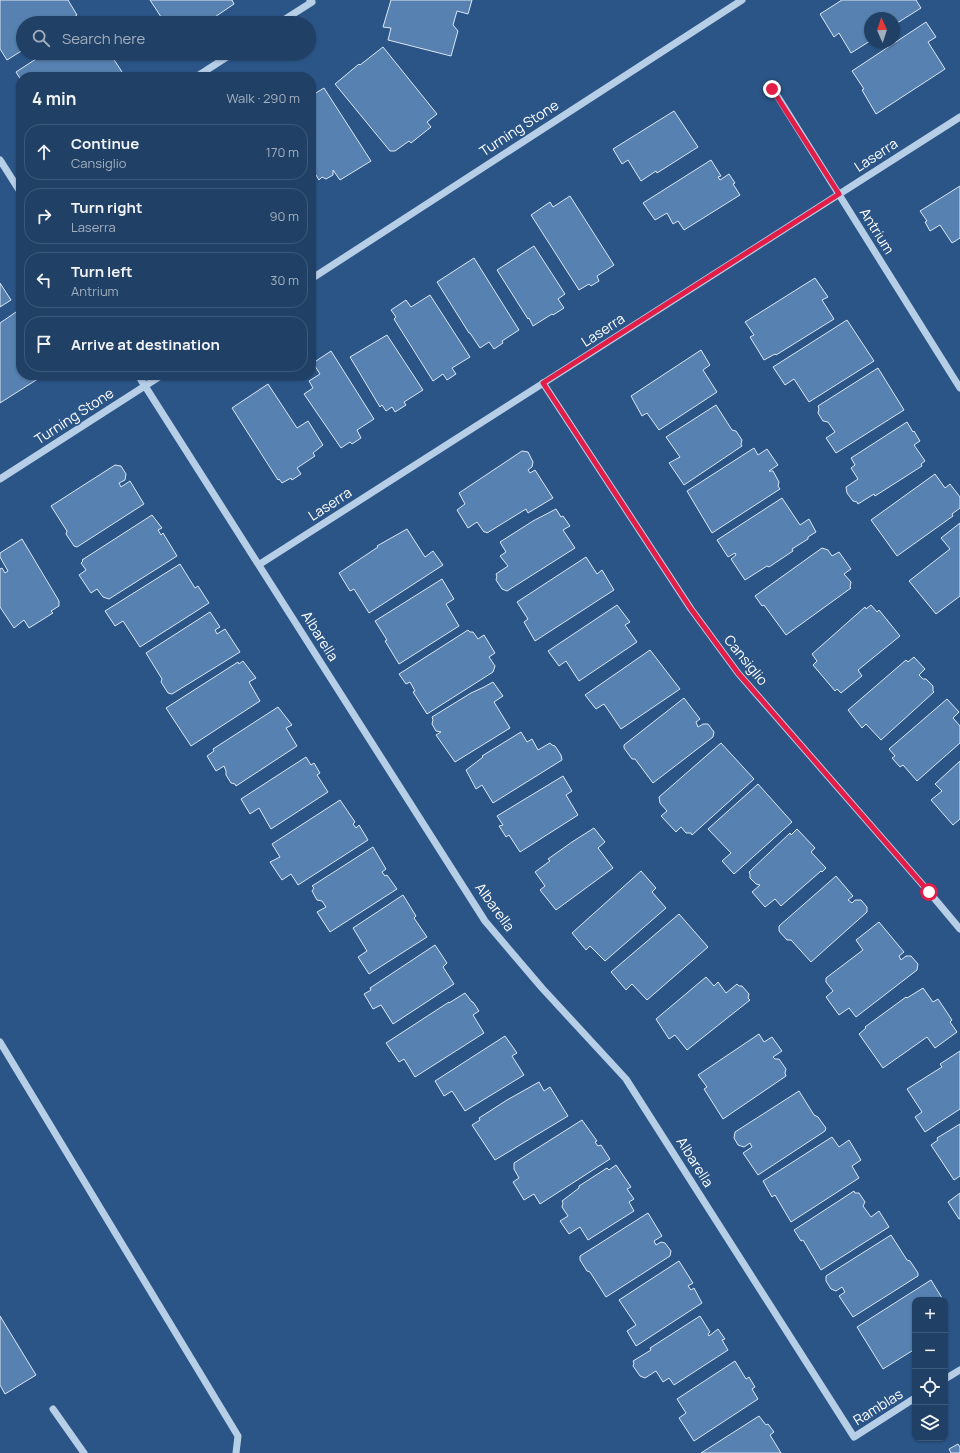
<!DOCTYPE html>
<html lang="en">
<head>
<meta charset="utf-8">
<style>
  body { margin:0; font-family:Manrope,sans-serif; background:#28476b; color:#f1f3f6 }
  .controls { position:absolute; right:12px; bottom:12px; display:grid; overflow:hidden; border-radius:8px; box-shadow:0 1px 3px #0004 }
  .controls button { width:36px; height:36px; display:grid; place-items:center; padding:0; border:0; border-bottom:1px solid #3d5979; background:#204065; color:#f1f3f6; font:20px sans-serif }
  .compass { position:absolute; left:864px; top:12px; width:36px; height:36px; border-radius:50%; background:#204065; box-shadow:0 1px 3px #0004; rotate:357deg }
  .stop { position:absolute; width:12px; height:12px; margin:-9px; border:3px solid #e11d48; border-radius:50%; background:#fff }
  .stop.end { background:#e11d48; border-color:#fff; box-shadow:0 1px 4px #0008 }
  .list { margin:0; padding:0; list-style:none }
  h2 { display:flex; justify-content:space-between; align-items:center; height:52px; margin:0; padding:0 16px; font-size:17px }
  h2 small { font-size:13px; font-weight:400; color:#a2afbf }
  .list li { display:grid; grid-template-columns:26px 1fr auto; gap:12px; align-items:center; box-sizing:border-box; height:56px; margin:0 8px 8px; padding:0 8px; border:1px solid #3d5979; border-radius:16px }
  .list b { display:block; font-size:15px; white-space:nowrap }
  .list p { margin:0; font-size:13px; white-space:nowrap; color:#a2afbf }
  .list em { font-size:13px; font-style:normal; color:#a2afbf }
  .icon { flex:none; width:22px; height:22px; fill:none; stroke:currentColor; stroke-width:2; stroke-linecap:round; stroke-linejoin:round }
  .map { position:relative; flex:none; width:960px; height:1453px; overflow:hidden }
  .search { position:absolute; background:#204065; box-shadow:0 1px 3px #0004; left:16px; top:16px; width:300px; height:44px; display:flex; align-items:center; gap:10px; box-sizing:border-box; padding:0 14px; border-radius:22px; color:#a2afbf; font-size:15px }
  .panel { position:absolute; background:#204065; box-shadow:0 1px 3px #0004; left:16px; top:72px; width:300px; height:308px; border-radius:16px }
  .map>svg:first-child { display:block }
  .building { fill:#5781b0; stroke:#dbe8f6 }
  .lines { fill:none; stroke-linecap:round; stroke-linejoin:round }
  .minor { stroke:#b7cee7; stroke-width:7 }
  .route { stroke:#e11d48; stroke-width:5 }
  .labels { text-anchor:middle; stroke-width:3.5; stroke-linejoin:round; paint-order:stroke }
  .street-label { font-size:14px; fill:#fff; stroke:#2b5587 }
</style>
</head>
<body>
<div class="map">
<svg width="960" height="1453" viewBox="0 0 960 1453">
  <rect width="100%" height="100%" fill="#2b5587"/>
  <!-- building -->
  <g class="building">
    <path d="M 0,0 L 68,0 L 77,15 L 65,23 L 23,23 L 23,50 L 7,60 L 0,49 Z"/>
    <path d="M 150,0 L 232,0 L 234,4 L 206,23 L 165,23 Z"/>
    <path d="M 391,0 L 472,0 L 468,14 L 457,11 L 453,25 L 458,31 L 451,56 L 388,40 L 391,28 L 383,27 Z"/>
    <path d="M 842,0 L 916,0 L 921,8 L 894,25 L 894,18 L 870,18 L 870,41 L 851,53 L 839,33 L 834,37 L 820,14 Z"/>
    <path d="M 926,22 L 936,37 L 928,42 L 945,69 L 876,114 L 862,90 L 864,89 L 852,71 Z"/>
    <path d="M 383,47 L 437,114 L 427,122 L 431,127 L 411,143 L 409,141 L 395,151 L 390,151 L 335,84 L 359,64 L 360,65 Z"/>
    <path d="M 45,53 L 114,53 L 116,56 L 113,58 L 122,72 L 121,76 L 21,77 L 21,80 L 16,72 Z"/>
    <path d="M 324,88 L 371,161 L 340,180 L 333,170 L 333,175 L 326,179 L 322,177 L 319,180 L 311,167 L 311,96 Z"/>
    <path d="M 674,111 L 698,147 L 657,173 L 656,171 L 641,181 L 628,160 L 622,164 L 613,149 Z"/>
    <path d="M 711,160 L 721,176 L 718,177 L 720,180 L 729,174 L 735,183 L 733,184 L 740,195 L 684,230 L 678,221 L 673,224 L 667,213 L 655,220 L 643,203 Z"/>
    <path d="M 960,186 L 960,238 L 952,243 L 940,225 L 930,231 L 925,222 L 927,221 L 920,211 Z"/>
    <path d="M 570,196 L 614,265 L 597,276 L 599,281 L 591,286 L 589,284 L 579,290 L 531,215 L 550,202 L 553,207 Z"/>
    <path d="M 534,246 L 565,294 L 558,299 L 564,308 L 553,315 L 552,314 L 533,326 L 529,318 L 528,319 L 497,270 Z"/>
    <path d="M 474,258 L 519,330 L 502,341 L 503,343 L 494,349 L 489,342 L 480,348 L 470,333 L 469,333 L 437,282 Z"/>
    <path d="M 815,278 L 828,297 L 822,300 L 834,319 L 776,355 L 775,354 L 764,360 L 750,337 L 754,335 L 745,322 Z"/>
    <path d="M 0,283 L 11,300 L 0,307 Z"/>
    <path d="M 430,295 L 470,357 L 452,368 L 456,374 L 447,380 L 443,374 L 433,381 L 394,319 L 396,317 L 391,310 L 406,300 L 411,307 Z"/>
    <path d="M 16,312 L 21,320 L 21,375 L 44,375 L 0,403 L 0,323 Z"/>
    <path d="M 847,320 L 874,361 L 809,402 L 794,379 L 785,385 L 773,367 Z"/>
    <path d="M 387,335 L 423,390 L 404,402 L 406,405 L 395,412 L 392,407 L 386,411 L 382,405 L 380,407 L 350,357 Z"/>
    <path d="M 701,350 L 710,365 L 703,370 L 717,392 L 659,430 L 647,413 L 642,416 L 631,396 Z"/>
    <path d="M 331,351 L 374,419 L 357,430 L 361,438 L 352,444 L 350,442 L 341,448 L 304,394 L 313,388 L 309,381 L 320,374 L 313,363 Z"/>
    <path d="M 878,368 L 904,410 L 836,453 L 826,438 L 835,432 L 828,422 L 823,421 L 818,413 L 819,409 L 818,406 Z"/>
    <path d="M 268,384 L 297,428 L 308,421 L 323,445 L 313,453 L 315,456 L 297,468 L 301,474 L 292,480 L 291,478 L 282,483 L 279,479 L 278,480 L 232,408 Z"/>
    <path d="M 716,405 L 732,430 L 736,431 L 742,440 L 741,444 L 742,446 L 684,485 L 669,463 L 680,457 L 666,437 Z"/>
    <path d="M 907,422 L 913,432 L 914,431 L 920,441 L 914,445 L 925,461 L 921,464 L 922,466 L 875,496 L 874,494 L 858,504 L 857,502 L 853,501 L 847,493 L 846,487 L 858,479 L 851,468 L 855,465 L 851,458 Z"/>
    <path d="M 754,448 L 758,455 L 767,449 L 778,465 L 769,471 L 773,471 L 779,482 L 778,486 L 780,489 L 712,533 L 687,491 Z"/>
    <path d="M 522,451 L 528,452 L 533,462 L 532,467 L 528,470 L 530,473 L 535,470 L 553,498 L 528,513 L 526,509 L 487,533 L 486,532 L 484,532 L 477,522 L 468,528 L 457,510 L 465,504 L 459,493 Z"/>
    <path d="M 115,465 L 121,466 L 126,474 L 125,480 L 119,483 L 121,487 L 130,481 L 144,504 L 77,547 L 74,546 L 66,534 L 67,531 L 51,506 Z"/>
    <path d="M 935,474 L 945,488 L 950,484 L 960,497 L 960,508 L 952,514 L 953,516 L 897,556 L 871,520 Z"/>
    <path d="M 782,498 L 800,525 L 809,519 L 816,532 L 808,537 L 808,539 L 792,549 L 793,551 L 769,567 L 767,566 L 745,580 L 731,559 L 736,555 L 735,553 L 728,557 L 717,540 Z"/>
    <path d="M 556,509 L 561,517 L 563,516 L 570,526 L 563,530 L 575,548 L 507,591 L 502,589 L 496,580 L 497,576 L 496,574 L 508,566 L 500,556 L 506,552 L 500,542 L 533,521 Z"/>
    <path d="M 152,515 L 162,528 L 158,530 L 161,535 L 163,533 L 177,556 L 109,599 L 103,597 L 97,589 L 91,593 L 79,575 L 86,570 L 81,563 L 83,561 L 82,560 Z"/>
    <path d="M 960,523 L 960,596 L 936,614 L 909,581 L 950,549 L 941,538 Z"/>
    <path d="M 407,529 L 425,557 L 433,551 L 443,565 L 369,613 L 354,589 L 350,591 L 339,573 L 378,547 L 377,546 Z"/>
    <path d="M 22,539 L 59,601 L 59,606 L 51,611 L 53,613 L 29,628 L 24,620 L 14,628 L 0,607 L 0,569 L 2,568 L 5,573 L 8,571 L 0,557 L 0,553 Z"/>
    <path d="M 822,548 L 828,550 L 832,556 L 839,552 L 851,569 L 844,574 L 851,582 L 850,587 L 851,588 L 786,635 L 764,605 L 762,606 L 755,596 Z"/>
    <path d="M 586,557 L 597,574 L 602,570 L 614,590 L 535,641 L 524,622 L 528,619 L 517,602 Z"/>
    <path d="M 180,564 L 195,588 L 198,586 L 209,603 L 140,647 L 123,621 L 115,626 L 105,611 Z"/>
    <path d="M 442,579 L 454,599 L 446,604 L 459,626 L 399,664 L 385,641 L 387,640 L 375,621 Z"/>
    <path d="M 617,605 L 630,622 L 625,625 L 637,642 L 579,681 L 566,661 L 559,666 L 548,651 Z"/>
    <path d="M 871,605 L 877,612 L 879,610 L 900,636 L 858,670 L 862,676 L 841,693 L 837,689 L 835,691 L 813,665 L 817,661 L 812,654 L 865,607 L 866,609 Z"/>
    <path d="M 210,612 L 220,627 L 215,630 L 217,634 L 225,629 L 240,652 L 172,694 L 168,693 L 161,682 L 162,679 L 146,653 Z"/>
    <path d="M 468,630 L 470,632 L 473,632 L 478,639 L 484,635 L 495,653 L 489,657 L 495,666 L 493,672 L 427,714 L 413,692 L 415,691 L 410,682 L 406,684 L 399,674 Z"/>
    <path d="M 650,650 L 680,689 L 621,729 L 604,704 L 596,709 L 585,695 Z"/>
    <path d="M 914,657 L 925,669 L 919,675 L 923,679 L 926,679 L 933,686 L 933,691 L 934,692 L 881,740 L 866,724 L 862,728 L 848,710 L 906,660 L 908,662 Z"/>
    <path d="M 243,661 L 256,678 L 249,682 L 260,701 L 191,746 L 166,708 L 238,662 L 239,664 Z"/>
    <path d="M 493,682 L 503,696 L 494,702 L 510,728 L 455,762 L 436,735 L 441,732 L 436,731 L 432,724 L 433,720 L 432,717 L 471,693 L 484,687 Z"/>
    <path d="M 684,698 L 700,719 L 696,722 L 698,727 L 703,724 L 708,724 L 714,732 L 713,737 L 653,783 L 635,759 L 632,759 L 624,748 L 624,745 Z"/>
    <path d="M 947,699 L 959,712 L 953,718 L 960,726 L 960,743 L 917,781 L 903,765 L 900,767 L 892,758 L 895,756 L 889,749 Z"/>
    <path d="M 278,707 L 292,725 L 286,728 L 297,746 L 236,786 L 235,784 L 231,783 L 226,775 L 226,771 L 224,766 L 216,771 L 207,756 L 214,751 L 213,749 Z"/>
    <path d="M 521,732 L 527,742 L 532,739 L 538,750 L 550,743 L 552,745 L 555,746 L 561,755 L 562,760 L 493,803 L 482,785 L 476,789 L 466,770 L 483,757 L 482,756 Z"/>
    <path d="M 721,743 L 754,779 L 692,835 L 691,833 L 686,833 L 681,827 L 676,832 L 661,816 L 667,811 L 660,803 L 659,797 Z"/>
    <path d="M 306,757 L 311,765 L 314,763 L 320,773 L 317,775 L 328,792 L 271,829 L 259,808 L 250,814 L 241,799 Z"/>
    <path d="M 960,761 L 960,819 L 953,825 L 931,800 L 942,791 L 935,784 Z"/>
    <path d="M 563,776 L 572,791 L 566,795 L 578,815 L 520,852 L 509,835 L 506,837 L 499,826 L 503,825 L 497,816 Z"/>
    <path d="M 758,784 L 792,822 L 734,874 L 722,861 L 731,853 L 708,829 Z"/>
    <path d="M 340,800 L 355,822 L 353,824 L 356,828 L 359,825 L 368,840 L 298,885 L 291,874 L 282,880 L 270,862 L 280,857 L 272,844 Z"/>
    <path d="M 594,828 L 605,842 L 598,848 L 613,868 L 556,910 L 540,890 L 545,886 L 535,872 L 550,861 L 548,859 L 572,842 Z"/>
    <path d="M 797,829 L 815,848 L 811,852 L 826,868 L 822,872 L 821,871 L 781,906 L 775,899 L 765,907 L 752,892 L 760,885 L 756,884 L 750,878 L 750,874 L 749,872 L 790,833 L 791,835 Z"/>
    <path d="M 373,847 L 386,869 L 382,872 L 385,876 L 387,875 L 397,889 L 330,932 L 317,912 L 326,907 L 322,901 L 317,900 L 312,891 L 314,888 L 312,886 Z"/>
    <path d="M 641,871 L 656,888 L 652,892 L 666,908 L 605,961 L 590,946 L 586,950 L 572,933 Z"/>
    <path d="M 836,876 L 853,896 L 848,900 L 852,903 L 855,900 L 861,900 L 867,907 L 867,912 L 811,962 L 791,940 L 787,940 L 779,931 L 779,926 Z"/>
    <path d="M 403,895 L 416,916 L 414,918 L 427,937 L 369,974 L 358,957 L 367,951 L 353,928 Z"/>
    <path d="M 679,914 L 708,947 L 647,1000 L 632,984 L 626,990 L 611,972 Z"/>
    <path d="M 879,922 L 904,952 L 899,956 L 901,960 L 906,956 L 911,956 L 918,964 L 917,970 L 856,1017 L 849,1008 L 839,1015 L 826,997 L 833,991 L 826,982 L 826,978 L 863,950 L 856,940 Z"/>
    <path d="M 435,945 L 447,963 L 443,967 L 454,984 L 393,1024 L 381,1005 L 373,1009 L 364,994 L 371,990 L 370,988 Z"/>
    <path d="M 706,977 L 714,986 L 718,982 L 726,993 L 737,984 L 739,986 L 742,986 L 749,994 L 748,998 L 750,1000 L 687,1050 L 675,1035 L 669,1039 L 656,1019 Z"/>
    <path d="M 923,988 L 933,1002 L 938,999 L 952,1020 L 950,1022 L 957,1032 L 935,1048 L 927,1037 L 883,1068 L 859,1034 L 866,1028 L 865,1027 L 906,997 L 907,998 Z"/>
    <path d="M 465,993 L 472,1002 L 473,1002 L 479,1011 L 473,1015 L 484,1033 L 415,1077 L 404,1059 L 399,1062 L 386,1043 L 449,1002 L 449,1003 Z"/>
    <path d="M 759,1034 L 764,1042 L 772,1037 L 782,1051 L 773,1057 L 775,1059 L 779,1059 L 786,1069 L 785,1073 L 786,1076 L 723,1119 L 704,1089 L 707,1087 L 698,1075 Z"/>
    <path d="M 505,1036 L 517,1053 L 512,1056 L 524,1075 L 465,1111 L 452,1091 L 444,1096 L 435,1081 Z"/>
    <path d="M 960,1051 L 960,1109 L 925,1132 L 915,1117 L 922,1112 L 907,1089 L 942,1067 L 940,1064 Z"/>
    <path d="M 539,1082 L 544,1091 L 550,1087 L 568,1116 L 495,1160 L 472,1125 L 480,1120 L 479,1118 L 507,1100 Z"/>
    <path d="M 799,1091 L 814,1115 L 818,1117 L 826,1128 L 825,1131 L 758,1175 L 743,1153 L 752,1147 L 750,1143 L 744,1147 L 738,1145 L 734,1138 L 735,1132 Z"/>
    <path d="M 582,1120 L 597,1141 L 595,1142 L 598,1146 L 601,1145 L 610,1159 L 540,1204 L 534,1194 L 524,1200 L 513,1182 L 519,1178 L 514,1169 L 514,1163 Z"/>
    <path d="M 960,1124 L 960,1176 L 954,1180 L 931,1145 L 938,1140 L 937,1138 Z"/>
    <path d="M 832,1137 L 839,1147 L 849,1140 L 861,1160 L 852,1166 L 859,1178 L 791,1222 L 775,1195 L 772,1197 L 763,1181 Z"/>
    <path d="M 616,1165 L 631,1187 L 627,1189 L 634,1199 L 629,1202 L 634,1211 L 588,1240 L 580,1227 L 569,1234 L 560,1221 L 568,1216 L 562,1207 L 563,1203 L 562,1201 L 579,1188 L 579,1186 L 607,1168 L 609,1170 Z"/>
    <path d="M 854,1191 L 855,1193 L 859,1193 L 865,1202 L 863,1206 L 871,1217 L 879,1211 L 889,1227 L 821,1270 L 803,1240 L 801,1241 L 794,1230 Z"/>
    <path d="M 960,1193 L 960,1219 L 959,1219 L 948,1202 Z"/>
    <path d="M 648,1213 L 662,1236 L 654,1241 L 656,1245 L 661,1242 L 665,1243 L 671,1251 L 670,1256 L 606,1297 L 590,1272 L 587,1271 L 580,1260 L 580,1256 Z"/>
    <path d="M 891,1235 L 907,1260 L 910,1261 L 918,1273 L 918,1276 L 853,1317 L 839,1296 L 845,1292 L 842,1287 L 836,1291 L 831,1289 L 826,1281 L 826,1276 Z"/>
    <path d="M 679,1261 L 693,1283 L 688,1286 L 691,1290 L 694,1288 L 702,1303 L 636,1346 L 627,1331 L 636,1325 L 619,1300 Z"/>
    <path d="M 931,1280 L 942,1298 L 940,1300 L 915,1300 L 915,1349 L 883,1369 L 857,1327 Z"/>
    <path d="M 0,1316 L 36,1375 L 5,1394 L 0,1385 Z"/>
    <path d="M 700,1316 L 710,1332 L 708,1334 L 709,1336 L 718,1329 L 725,1339 L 722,1340 L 728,1350 L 674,1385 L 669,1378 L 663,1382 L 656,1371 L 645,1378 L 640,1376 L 633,1366 L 634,1363 L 633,1361 L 651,1350 L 650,1348 Z"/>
    <path d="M 735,1361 L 746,1379 L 749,1377 L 755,1387 L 752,1389 L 758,1399 L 694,1441 L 679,1418 L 686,1413 L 677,1399 Z"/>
    <path d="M 759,1416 L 766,1425 L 768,1424 L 774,1432 L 770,1435 L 781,1453 L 701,1453 Z"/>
    <path d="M 958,1444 L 960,1447 L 960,1453 L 951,1453 L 949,1449 Z"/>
  </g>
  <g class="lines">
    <!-- minor -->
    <g class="minor">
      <path d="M 279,23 L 312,2 L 310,0"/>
      <path d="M 196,77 L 233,53"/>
      <path d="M 773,89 L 960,388"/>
      <path d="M 0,160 L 21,193"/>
      <path d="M 311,279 L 742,0"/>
      <path d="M 138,375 L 485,921 L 542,988 L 626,1079 L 854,1437 L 915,1398"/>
      <path d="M 543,383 L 691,609 L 738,673 L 929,892 L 960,929"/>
      <path d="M 0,479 L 162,375"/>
      <path d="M 260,564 L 960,117"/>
      <path d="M 0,1042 L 238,1436 L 236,1453"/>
      <path d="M 945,1379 L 960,1370"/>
      <path d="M 53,1409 L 84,1453"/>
    </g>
  </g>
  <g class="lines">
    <!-- route -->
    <path class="route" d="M 772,89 L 839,194 L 543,383 L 691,609 L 738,673 L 929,892"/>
  </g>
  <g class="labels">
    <!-- street labels -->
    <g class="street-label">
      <text transform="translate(519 128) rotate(-33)" y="5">Turning Stone</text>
      <text transform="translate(876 155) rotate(-33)" y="5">Laserra</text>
      <text transform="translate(877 231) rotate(58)" y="5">Antrium</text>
      <text transform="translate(603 330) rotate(-33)" y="5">Laserra</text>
      <text transform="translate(74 416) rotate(-33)" y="5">Turning Stone</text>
      <text transform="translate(330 504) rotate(-33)" y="5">Laserra</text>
      <text transform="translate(320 636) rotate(58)" y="5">Albarella</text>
      <text transform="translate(746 660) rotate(51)" y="5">Cansiglio</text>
      <text transform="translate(495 907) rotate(54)" y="5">Albarella</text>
      <text transform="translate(695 1162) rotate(58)" y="5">Albarella</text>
      <text transform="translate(878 1407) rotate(-32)" y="5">Ramblas</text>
    </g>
  </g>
</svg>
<div class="controls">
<button>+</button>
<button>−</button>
<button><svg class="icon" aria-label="locate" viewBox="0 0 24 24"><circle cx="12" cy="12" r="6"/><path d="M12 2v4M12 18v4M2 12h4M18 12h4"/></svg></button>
<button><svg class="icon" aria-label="layers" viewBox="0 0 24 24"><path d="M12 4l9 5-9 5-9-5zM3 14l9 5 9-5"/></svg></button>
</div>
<svg class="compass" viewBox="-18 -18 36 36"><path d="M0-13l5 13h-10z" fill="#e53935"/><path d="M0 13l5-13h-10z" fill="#a2afbf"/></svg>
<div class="stop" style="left:929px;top:892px"></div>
<div class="stop end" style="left:772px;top:89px"></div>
<div class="search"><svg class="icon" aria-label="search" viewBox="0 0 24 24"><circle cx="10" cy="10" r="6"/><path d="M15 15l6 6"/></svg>Search here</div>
<section class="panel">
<h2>4 min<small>Walk · 290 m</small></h2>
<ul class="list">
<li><svg class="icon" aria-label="ahead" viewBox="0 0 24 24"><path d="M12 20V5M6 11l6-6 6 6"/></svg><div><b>Continue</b><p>Cansiglio</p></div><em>170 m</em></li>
<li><svg class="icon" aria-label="right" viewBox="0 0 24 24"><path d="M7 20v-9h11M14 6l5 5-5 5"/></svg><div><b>Turn right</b><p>Laserra</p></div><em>90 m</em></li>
<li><svg class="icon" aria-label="left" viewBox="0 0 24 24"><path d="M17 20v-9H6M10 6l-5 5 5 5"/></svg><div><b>Turn left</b><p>Antrium</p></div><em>30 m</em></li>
<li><svg class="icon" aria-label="arrive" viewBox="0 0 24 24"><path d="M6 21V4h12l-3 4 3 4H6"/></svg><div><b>Arrive at destination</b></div></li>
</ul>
</section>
</div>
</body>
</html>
